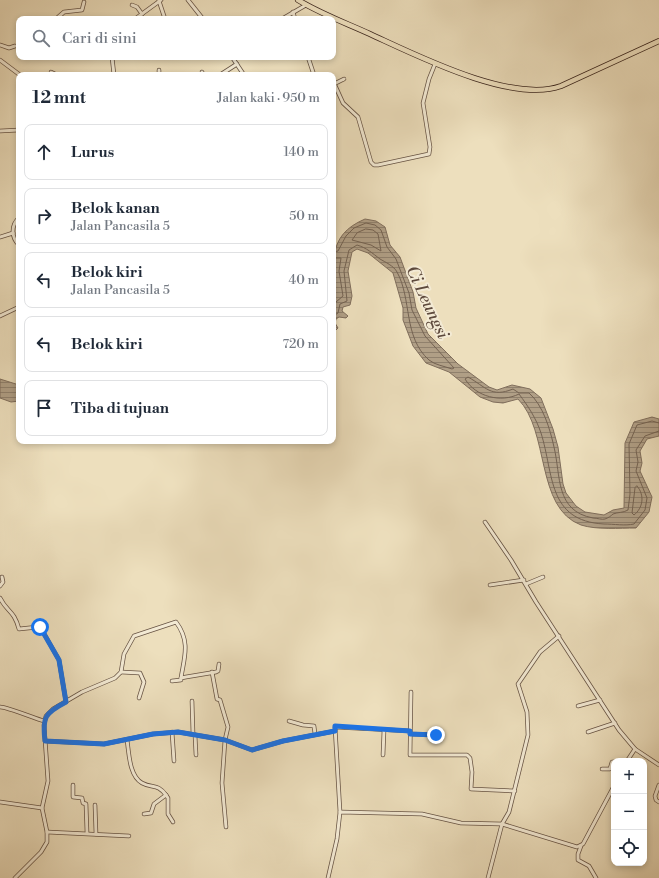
<!DOCTYPE html>
<html lang="id">
<head>
<meta charset="utf-8">
<style>
  body { margin:0; font-family:"Libre Bodoni",serif; background:#f6f6f7; color:#1f2937 }
  .controls { position:absolute; right:12px; bottom:12px; display:grid; overflow:hidden; border-radius:8px; box-shadow:0 2px 6px #0003 }
  .controls button { width:36px; height:36px; display:grid; place-items:center; padding:0; border:0; border-bottom:1px solid #e0e1e3; background:#fff; color:#1f2937; font:20px sans-serif }
  .stop { position:absolute; width:12px; height:12px; margin:-9px; border:3px solid #1a73e8; border-radius:50%; background:#fff }
  .stop.end { background:#1a73e8; border-color:#fff; box-shadow:0 1px 4px #0008 }
  .list { margin:0; padding:0; list-style:none }
  h2 { display:flex; justify-content:space-between; align-items:center; height:52px; margin:0; padding:0 16px; font-size:17px }
  h2 small { font-size:13px; font-weight:400; color:#747a83 }
  .list li { display:grid; grid-template-columns:26px 1fr auto; gap:12px; align-items:center; box-sizing:border-box; height:56px; margin:0 8px 8px; padding:0 8px; border:1px solid #e0e1e3; border-radius:8px }
  .list b { display:block; font-size:15px; white-space:nowrap }
  .list p { margin:0; font-size:13px; white-space:nowrap; color:#747a83 }
  .list em { font-size:13px; font-style:normal; color:#747a83 }
  .icon { flex:none; width:22px; height:22px; fill:none; stroke:currentColor; stroke-width:2; stroke-linecap:round; stroke-linejoin:round }
  .map { position:relative; flex:none; width:659px; height:878px; overflow:hidden }
  .search { position:absolute; background:#fff; box-shadow:0 2px 6px #0003; left:16px; top:16px; width:320px; height:44px; display:flex; align-items:center; gap:10px; box-sizing:border-box; padding:0 14px; border-radius:8px; color:#747a83; font-size:15px }
  .panel { position:absolute; background:#fff; box-shadow:0 2px 6px #0003; left:16px; top:72px; width:320px; height:372px; border-radius:8px }
  .map>svg:first-child { display:block }
  .water { fill:url(#water-rules); stroke:#806e5c }
  .lines { fill:none; stroke-linecap:round; stroke-linejoin:round }
  .shore { stroke:#746251; stroke-width:1 }
  .street-casing { stroke:#665344; stroke-width:4.5 }
  .primary-casing { stroke:#39241c; stroke-width:6 }
  .street { stroke:#f3ead4; stroke-width:3 }
  .primary { stroke:#eddfbd; stroke-width:4.5 }
  .route { stroke:#1a73e8; stroke-width:5 }
  .labels { text-anchor:middle; stroke-width:4; stroke-linejoin:round; paint-order:stroke }
  .water-label { font-size:17px; font-style:italic; fill:#5d493c; stroke:#f3ead4 }
</style>
</head>
<body>
<div class="map">
<svg width="659" height="878" viewBox="0 0 659 878">
  <defs>
    <pattern id="water-rules" width="6" height="5" patternUnits="userSpaceOnUse"><rect width="6" height="5" fill="#b09f86"/><path d="M0 2.5h6" fill="none" stroke="#90816d"/></pattern>
  </defs>
  <rect width="100%" height="100%" fill="#eddfbd"/>
  <filter id="stains"><feTurbulence type="fractalNoise" baseFrequency=".005" numOctaves="4"/><feColorMatrix values="0 0 0 0 .2 0 0 0 0 .09 0 0 0 0 .02 0 0 0 .5 -.17"/></filter>
  <radialGradient id="worn" r=".72"><stop offset=".6" stop-color="#630" stop-opacity="0"/><stop offset="1" stop-color="#630" stop-opacity=".3"/></radialGradient>
  <!-- water -->
  <g class="water">
    <path d="M 365,219 L 376,221 L 385,227 L 390,245 L 400,257 L 413,292 L 416,308 L 428,334 L 458,364 L 489,387 L 497,390 L 512,385 L 530,389 L 541,398 L 553,429 L 558,447 L 563,484 L 566,493 L 576,506 L 585,512 L 604,515 L 613,510 L 624,508 L 625,443 L 634,422 L 652,417 L 659,419 L 659,436 L 647,439 L 640,451 L 642,463 L 640,471 L 652,497 L 649,512 L 636,528 C 619,528 597,530 581,525 C 535,508 550,431 518,399 L 503,403 L 493,402 L 480,397 L 449,372 L 426,363 L 413,346 L 403,320 L 403,308 L 393,273 L 368,253 L 357,249 L 352,252 L 348,271 L 352,296 L 350,305 L 343,307 L 342,311 L 348,316 L 346,318 L 339,317 L 336,319 L 335,323 L 338,328 L 333,333 C 333,322 333,310 334,299 C 335,264 325,236 365,219 Z"/>
    <path d="M 0,379 L 19,385 L 19,401 L 11,402 L 0,398 Z"/>
  </g>
  <g class="lines">
    <!-- shore -->
    <g class="shore">
      <path d="M 366,229 L 373,230 L 378,234 L 381,251 L 371,245 L 352,240 L 357,233 Z"/>
      <path d="M 333,252 L 338,251 L 346,236 L 354,228 L 366,223 L 375,225 L 381,230 L 387,247 L 396,259 L 409,293 L 412,310 L 425,336 L 454,368 L 452,369 C 444,366 435,365 429,360 C 403,337 412,299 397,272 C 394,266 385,262 380,259 C 372,253 367,248 357,245 L 349,250 L 344,271 L 347,301 L 340,304 L 338,313 L 333,316"/>
      <path d="M 333,258 L 341,258 L 339,271 L 343,296 L 336,302 L 333,309"/>
      <path d="M 659,423 L 652,421 L 637,425 L 629,444 L 630,494 L 628,510 C 623,513 618,512 613,514 C 611,516 608,518 605,519 C 602,520 597,518 593,518 C 555,511 561,476 554,447 C 550,429 543,405 529,393 L 519,393 L 513,389 C 491,398 486,387 468,377 L 465,379 C 476,397 501,403 519,394 C 528,406 536,418 541,433 C 554,474 547,521 604,524 C 614,524 625,526 634,524 L 645,510 L 647,498 L 636,471 L 638,462 L 636,450 L 645,436 L 659,431"/>
      <path d="M 637,486 C 645,495 643,508 634,515 L 632,513 L 635,488 Z"/>
    </g>
    <defs>
      <g id="street">
        <path d="M 188,0 L 203,19"/>
        <path d="M 159,1 L 165,19"/>
        <path d="M 132,5 L 137,7 L 142,14"/>
        <path d="M 293,12 L 295,19"/>
        <path d="M 56,19 L 64,12 L 82,10 L 84,2"/>
        <path d="M 135,19 L 161,0"/>
        <path d="M 282,19 L 306,5"/>
        <path d="M 0,45 L 9,48 L 15,46"/>
        <path d="M 112,57 L 114,75"/>
        <path d="M 232,57 L 244,75"/>
        <path d="M 308,57 L 314,75"/>
        <path d="M 0,60 L 20,75"/>
        <path d="M 159,70 L 159,75"/>
        <path d="M 51,72 L 57,75"/>
        <path d="M 202,72 L 203,75"/>
        <path d="M 220,75 L 237,64"/>
        <path d="M 333,81 L 343,103 L 358,117 L 371,162 L 374,165 L 378,165 L 429,154 L 430,147 L 423,103 L 429,79 L 435,64"/>
        <path d="M 334,84 L 344,79"/>
        <path d="M 0,131 L 19,130"/>
        <path d="M 19,218 C 11,225 11,237 19,245"/>
        <path d="M 0,237 L 13,233"/>
        <path d="M 0,316 L 19,307"/>
        <path d="M 485,522 L 511,560 L 536,602 L 619,730 L 635,749 L 659,765"/>
        <path d="M 526,584 L 543,577"/>
        <path d="M 490,585 L 524,580"/>
        <path d="M 0,586 L 3,582 L 2,577"/>
        <path d="M 0,598 C 7,612 14,610 19,629 L 38,627 L 42,630 L 59,660 L 66,702"/>
        <path d="M 121,672 L 140,673 L 144,682 L 139,698"/>
        <path d="M 212,672 L 217,699 L 220,700 L 228,727 L 225,740 L 222,783 L 226,827"/>
        <path d="M 172,681 L 181,680 L 181,678 L 186,677 L 216,672 L 218,671 L 219,664"/>
        <path d="M 411,692 L 410,755 L 467,755 L 470,758 L 472,772 L 471,789 L 515,791"/>
        <path d="M 192,701 L 193,734"/>
        <path d="M 578,706 L 600,700"/>
        <path d="M 0,707 C 5,706 36,719 44,721"/>
        <path d="M 289,721 L 303,725 L 314,726 L 315,734"/>
        <path d="M 172,732 L 174,761"/>
        <path d="M 588,732 L 615,723"/>
        <path d="M 410,734 L 442,735"/>
        <path d="M 195,735 L 196,755"/>
        <path d="M 127,740 C 129,752 129,776 142,783 C 153,789 157,783 166,795"/>
        <path d="M 45,741 L 104,744 L 153,734 L 178,732 L 225,740 L 252,750 L 283,741 L 335,731"/>
        <path d="M 383,755 L 384,730"/>
        <path d="M 627,761 L 635,749"/>
        <path d="M 602,769 L 610,769 L 612,762 L 614,762"/>
        <path d="M 73,785 L 73,797 L 82,798 L 83,803 L 86,804 L 87,833"/>
        <path d="M 659,785 L 655,796 L 656,800 L 659,802"/>
        <path d="M 0,802 L 42,808"/>
        <path d="M 95,805 L 96,834"/>
        <path d="M 340,812 L 335,727 L 410,731"/>
        <path d="M 144,814 L 151,813 L 154,804 L 166,795 L 168,798 L 168,814 L 173,822"/>
        <path d="M 47,832 L 129,836"/>
        <path d="M 581,846 L 578,854 L 578,860 L 589,866 L 596,878"/>
        <path d="M 15,878 L 41,852 L 47,842 L 47,832 L 42,808 L 48,781 L 44,725 L 46,716 L 53,709 L 82,692 L 115,678 L 121,672 L 124,654 L 134,636 L 176,622 C 191,642 184,658 181,678"/>
        <path d="M 328,878 L 337,839 L 340,812 L 422,814 L 461,823 L 502,824 L 577,847 L 583,844 L 614,786"/>
        <path d="M 488,878 L 502,824 L 509,812 L 528,735 L 527,712 L 518,684 L 540,652 L 559,636"/>
      </g>
      <path id="primary" d="M 298,0 C 321,14 346,23 370,34 C 416,55 512,104 561,86 L 659,41"/>
    </defs>
    <!-- street casing -->
    <use href="#street" class="street-casing"/>
    <!-- primary casing -->
    <use href="#primary" class="primary-casing"/>
    <!-- street -->
    <use href="#street" class="street"/>
    <!-- primary -->
    <use href="#primary" class="primary"/>
  </g>
  <g class="lines">
    <!-- route -->
    <path class="route" d="M 40,627 L 59,660 L 66,702 C 45,713 42,717 45,741 L 104,744 L 153,734 L 178,732 L 225,740 L 252,750 L 283,741 L 335,731 L 335,726 L 410,731 L 410,734 L 436,735"/>
  </g>
  <g class="labels">
    <!-- water labels -->
    <g class="water-label">
      <text transform="translate(428 302) rotate(65)" y="6">Ci Leungsi</text>
    </g>
  </g>
  <rect width="100%" height="100%" filter="url(#stains)"/>
  <rect width="100%" height="100%" fill="url(#worn)"/>
</svg>
<div class="controls">
<button>+</button>
<button>−</button>
<button><svg class="icon" aria-label="locate" viewBox="0 0 24 24"><circle cx="12" cy="12" r="6"/><path d="M12 2v4M12 18v4M2 12h4M18 12h4"/></svg></button>
</div>
<div class="stop" style="left:40px;top:627px"></div>
<div class="stop end" style="left:436px;top:735px"></div>
<div class="search"><svg class="icon" aria-label="search" viewBox="0 0 24 24"><circle cx="10" cy="10" r="6"/><path d="M15 15l6 6"/></svg>Cari di sini</div>
<section class="panel">
<h2>12 mnt<small>Jalan kaki · 950 m</small></h2>
<ul class="list">
<li><svg class="icon" aria-label="ahead" viewBox="0 0 24 24"><path d="M12 20V5M6 11l6-6 6 6"/></svg><div><b>Lurus</b></div><em>140 m</em></li>
<li><svg class="icon" aria-label="right" viewBox="0 0 24 24"><path d="M7 20v-9h11M14 6l5 5-5 5"/></svg><div><b>Belok kanan</b><p>Jalan Pancasila 5</p></div><em>50 m</em></li>
<li><svg class="icon" aria-label="left" viewBox="0 0 24 24"><path d="M17 20v-9H6M10 6l-5 5 5 5"/></svg><div><b>Belok kiri</b><p>Jalan Pancasila 5</p></div><em>40 m</em></li>
<li><svg class="icon" aria-label="left" viewBox="0 0 24 24"><path d="M17 20v-9H6M10 6l-5 5 5 5"/></svg><div><b>Belok kiri</b></div><em>720 m</em></li>
<li><svg class="icon" aria-label="arrive" viewBox="0 0 24 24"><path d="M6 21V4h12l-3 4 3 4H6"/></svg><div><b>Tiba di tujuan</b></div></li>
</ul>
</section>
</div>
</body>
</html>
